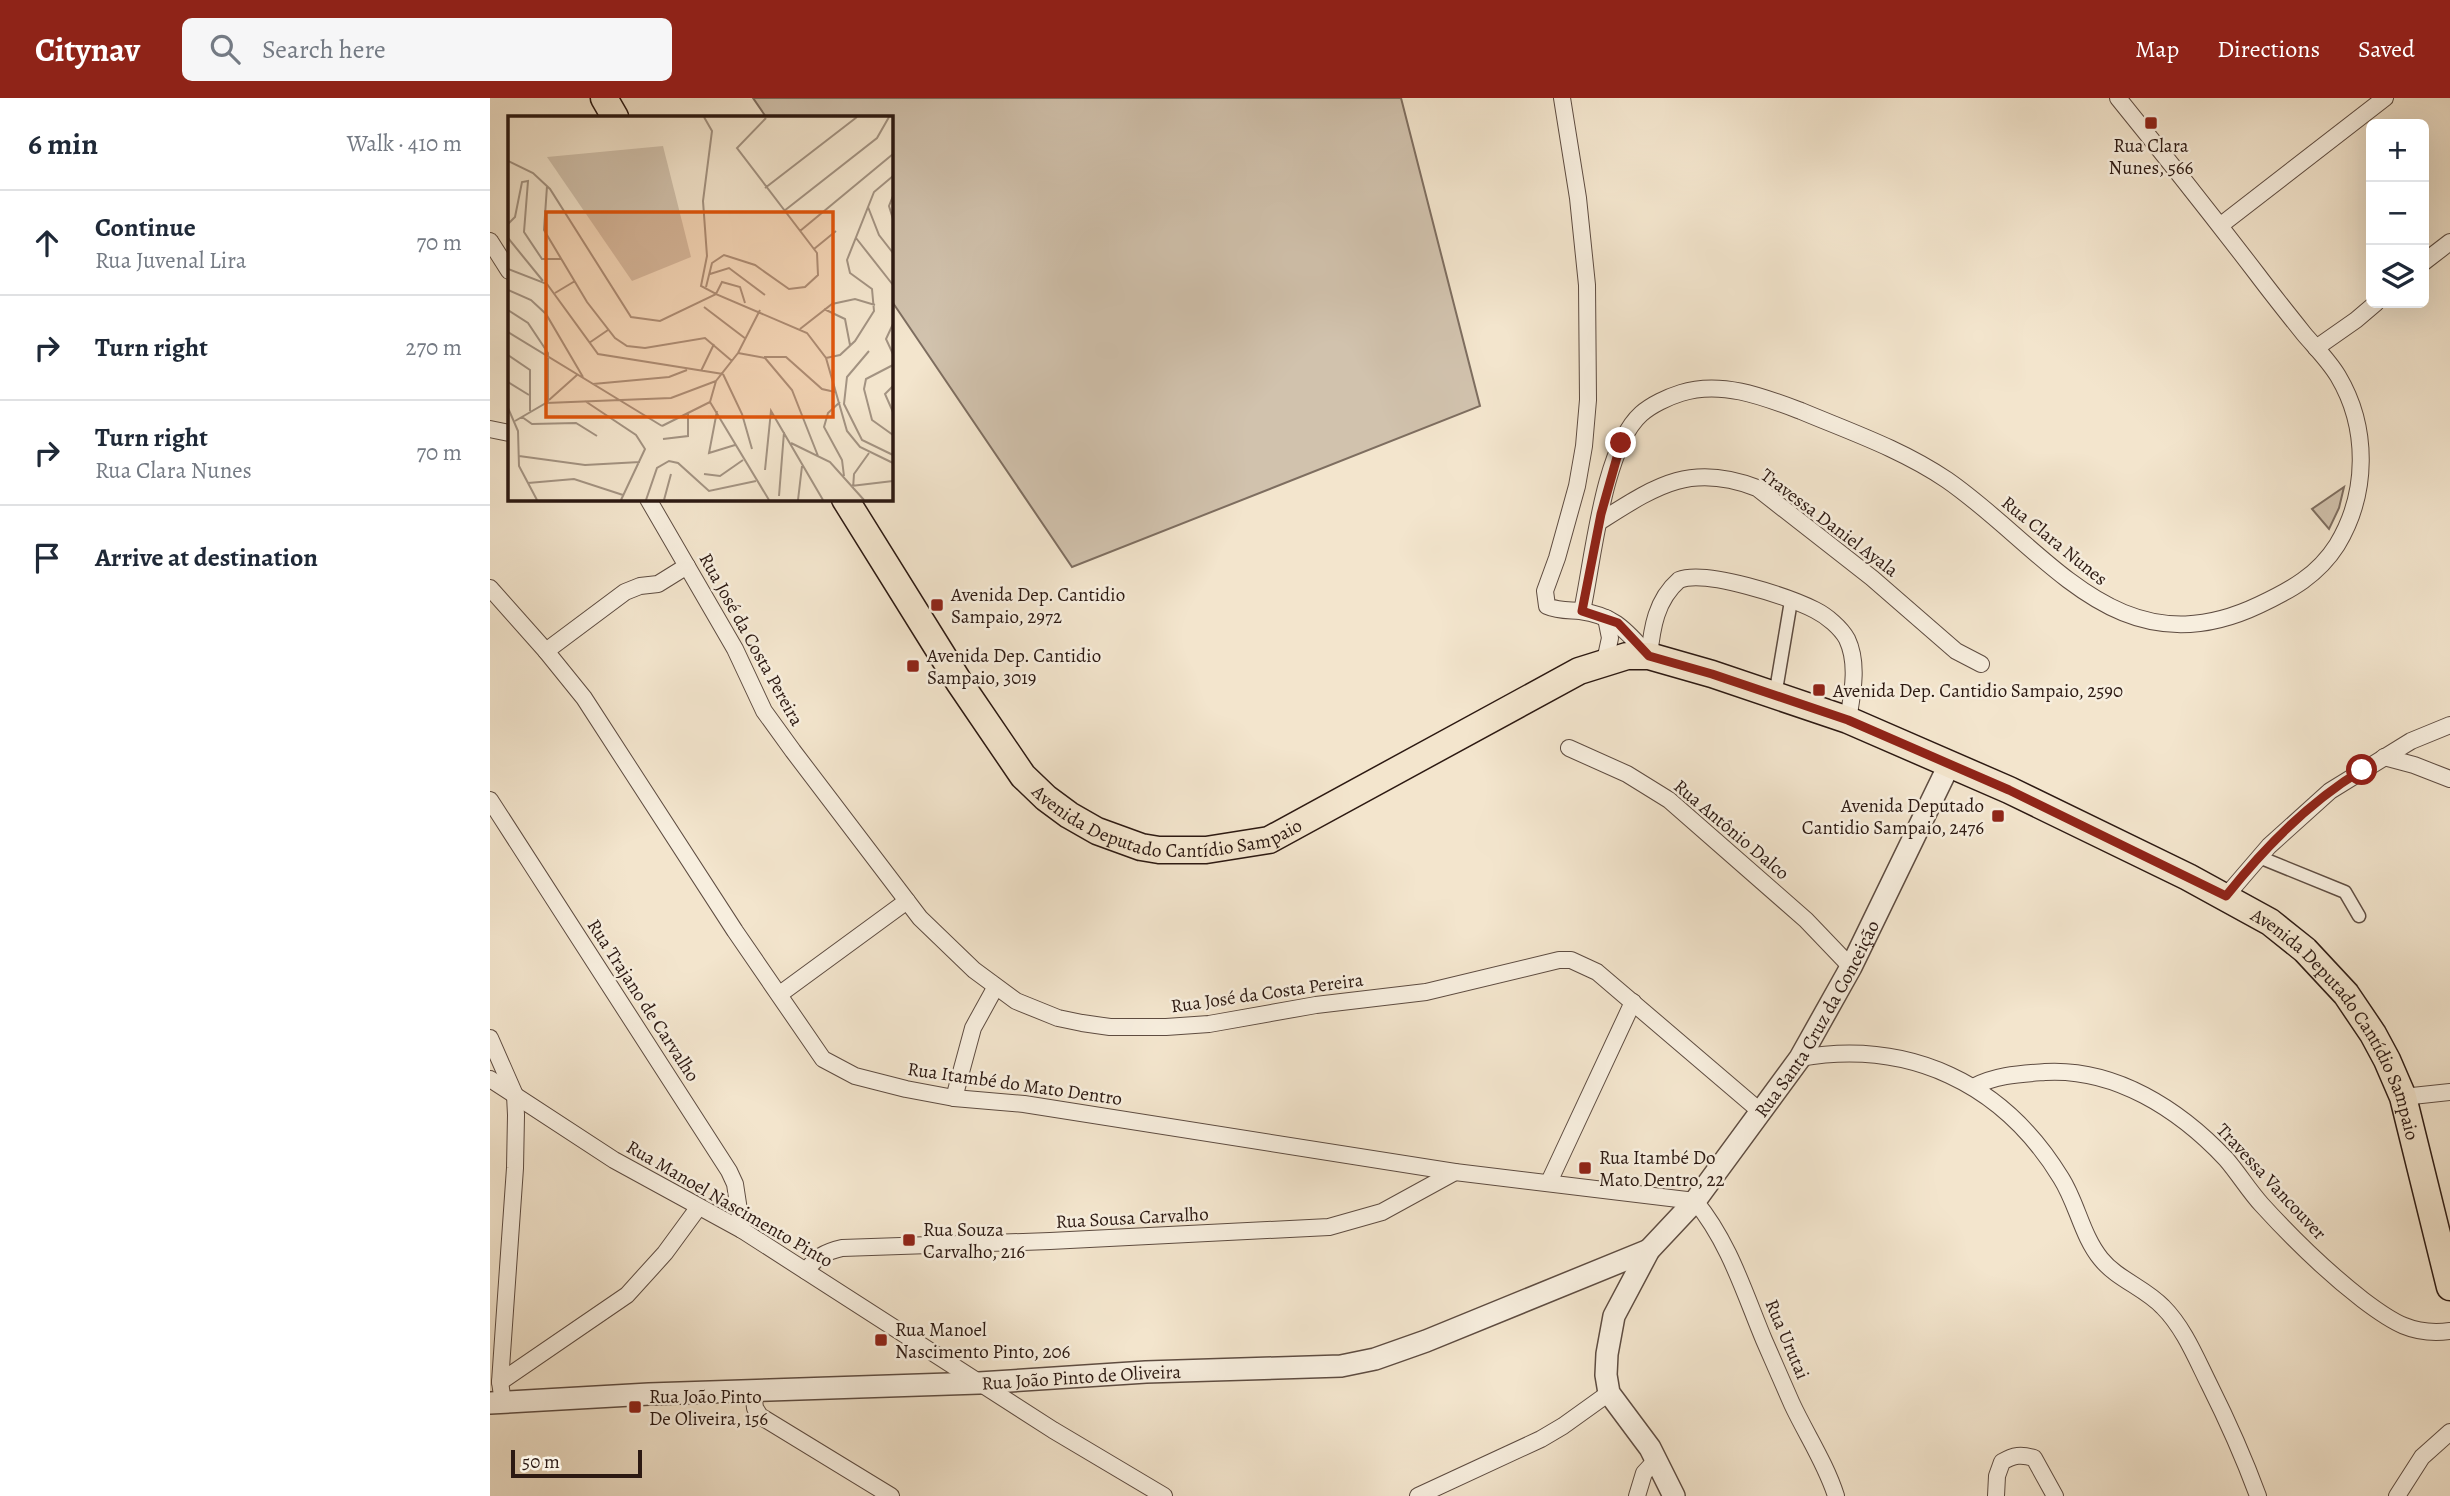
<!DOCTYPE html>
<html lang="en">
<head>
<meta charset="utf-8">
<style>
  body { margin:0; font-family:Alegreya,serif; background:#f6f6f7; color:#1f2937 }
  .controls { position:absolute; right:21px; top:21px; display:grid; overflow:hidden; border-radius:10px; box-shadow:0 7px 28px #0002 }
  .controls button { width:63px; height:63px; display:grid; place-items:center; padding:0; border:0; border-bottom:2px solid #e0e1e3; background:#fff; color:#1f2937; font:35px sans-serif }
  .scale { position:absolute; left:21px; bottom:18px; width:131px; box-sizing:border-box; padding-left:7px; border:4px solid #2c1912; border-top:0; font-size:19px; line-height:24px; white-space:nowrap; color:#2c1912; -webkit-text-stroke:5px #f7eede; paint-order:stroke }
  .stop { position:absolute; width:21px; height:21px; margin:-16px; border:5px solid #8f2418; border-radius:50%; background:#fff }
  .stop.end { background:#8f2418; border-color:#fff; box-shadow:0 2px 7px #0008 }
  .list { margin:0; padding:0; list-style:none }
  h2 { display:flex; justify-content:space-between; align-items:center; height:91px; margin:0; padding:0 28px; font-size:30px }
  h2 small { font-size:23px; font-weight:400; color:#747a83 }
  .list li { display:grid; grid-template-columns:46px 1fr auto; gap:21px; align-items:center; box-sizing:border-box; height:105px; padding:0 28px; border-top:2px solid #e0e1e3 }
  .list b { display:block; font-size:26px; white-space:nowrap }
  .list p { margin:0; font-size:23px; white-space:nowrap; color:#747a83 }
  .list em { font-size:23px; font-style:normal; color:#747a83 }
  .icon { flex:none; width:38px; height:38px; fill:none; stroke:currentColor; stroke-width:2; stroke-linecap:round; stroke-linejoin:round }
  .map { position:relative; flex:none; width:1960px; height:1398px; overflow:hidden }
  header { display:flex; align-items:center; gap:42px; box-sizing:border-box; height:98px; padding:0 35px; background:#8f2418; color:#fff }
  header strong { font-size:33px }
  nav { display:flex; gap:38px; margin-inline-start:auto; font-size:24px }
  .search { width:490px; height:63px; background:#f6f6f7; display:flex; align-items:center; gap:18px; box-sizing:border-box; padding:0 24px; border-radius:10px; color:#747a83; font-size:26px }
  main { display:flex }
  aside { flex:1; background:#fff }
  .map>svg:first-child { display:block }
  .green { fill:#d1c2ad; stroke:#7e6e60; stroke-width:2 }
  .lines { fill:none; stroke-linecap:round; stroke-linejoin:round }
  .pedestrian-casing { stroke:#5e4c41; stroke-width:15 }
  .minor-casing { stroke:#5e4c41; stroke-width:18 }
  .tertiary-casing { stroke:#5e4c41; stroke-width:24 }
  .primary-casing { stroke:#2c1912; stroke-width:29 }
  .pedestrian { stroke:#f7eede; stroke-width:12 }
  .minor { stroke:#f7eede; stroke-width:16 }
  .tertiary { stroke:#f7eede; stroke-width:21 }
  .primary { stroke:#f3e5cd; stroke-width:26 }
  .route { stroke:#8f2418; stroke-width:9 }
  .poi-dot { fill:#8f2418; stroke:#f7eede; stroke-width:2.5 }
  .labels { text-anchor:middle; stroke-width:5; stroke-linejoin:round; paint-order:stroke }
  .poi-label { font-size:19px; fill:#2c1912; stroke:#f7eede; text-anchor:start }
  .street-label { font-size:19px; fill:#2c1912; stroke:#f7eede }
  .inset-road { fill:none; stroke:#a39382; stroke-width:2 }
  .view { fill:#df560c; fill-opacity:0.15; stroke:#df560c; stroke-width:3.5 }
  .inset-edge { fill:none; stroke:#2c1912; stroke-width:3.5 }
</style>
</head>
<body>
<header>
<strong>Citynav</strong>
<div class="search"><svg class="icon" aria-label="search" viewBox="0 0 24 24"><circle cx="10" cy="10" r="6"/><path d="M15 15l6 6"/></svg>Search here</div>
<nav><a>Map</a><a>Directions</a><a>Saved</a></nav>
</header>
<main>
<aside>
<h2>6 min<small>Walk · 410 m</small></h2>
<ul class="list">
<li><svg class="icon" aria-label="ahead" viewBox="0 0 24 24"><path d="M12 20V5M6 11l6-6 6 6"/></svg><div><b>Continue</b><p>Rua Juvenal Lira</p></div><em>70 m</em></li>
<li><svg class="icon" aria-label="right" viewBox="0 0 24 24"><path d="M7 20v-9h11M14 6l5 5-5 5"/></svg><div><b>Turn right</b></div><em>270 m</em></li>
<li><svg class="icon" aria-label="right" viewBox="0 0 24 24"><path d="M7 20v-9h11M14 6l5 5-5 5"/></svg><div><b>Turn right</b><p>Rua Clara Nunes</p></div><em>70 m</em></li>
<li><svg class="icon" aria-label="arrive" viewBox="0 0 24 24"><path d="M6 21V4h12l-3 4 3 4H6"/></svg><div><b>Arrive at destination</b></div></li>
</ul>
</aside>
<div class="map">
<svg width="1960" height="1398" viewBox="0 0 1960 1398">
  <rect width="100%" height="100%" fill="#f3e5cd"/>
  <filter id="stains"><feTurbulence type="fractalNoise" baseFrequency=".00286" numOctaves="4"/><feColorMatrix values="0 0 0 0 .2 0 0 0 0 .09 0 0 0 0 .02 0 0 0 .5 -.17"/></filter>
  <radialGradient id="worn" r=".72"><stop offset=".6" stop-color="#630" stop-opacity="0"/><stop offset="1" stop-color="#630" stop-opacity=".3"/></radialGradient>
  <!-- green -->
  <g class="green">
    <path d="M 263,0 L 911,0 L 990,308 L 582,469 L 401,202 L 401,19 L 276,19 Z"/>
    <path d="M 1854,389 L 1849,410 L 1839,431 L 1822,411 Z"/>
  </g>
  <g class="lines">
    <defs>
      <g id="pedestrian">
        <path d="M 1285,598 L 1301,503"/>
        <path d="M 1769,759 L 1855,794 L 1869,818"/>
      </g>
      <g id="minor">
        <path d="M 1072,0 L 1088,100 L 1097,187 L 1098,302 L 1094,348 L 1087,388 L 1067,460 L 1055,493 L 1057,508 C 1068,513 1079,512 1090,513 C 1126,518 1136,533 1159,558"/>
        <path d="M 1731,127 L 1895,0"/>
        <path d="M 0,143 L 19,173"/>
        <path d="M 1934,164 L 1960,144"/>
        <path d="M 1826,250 L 1866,222 L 1886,205"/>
        <path d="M 0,331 L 19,335"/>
        <path d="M 158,401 L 245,551 L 274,613 L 303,653 L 430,820 L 484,872 L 526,903 L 568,920 L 592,925 L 620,929 L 676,929 L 719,926 L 826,907 L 936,894 L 1069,862 L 1081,862 L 1107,874 L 1271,1014"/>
        <path d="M 1109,424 C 1166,388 1200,364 1267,390 L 1382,480 L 1466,553 L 1491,566"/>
        <path d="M 0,490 L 56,553 L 94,600 L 245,833 L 333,961 L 365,978 L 416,991 L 464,1000 L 534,1006 L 965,1074 L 1205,1103 C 1239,1144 1254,1194 1274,1242 C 1283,1263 1293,1285 1302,1306 C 1316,1336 1336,1366 1346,1398"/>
        <path d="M 1092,513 C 1103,463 1113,350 1151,316 C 1161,307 1178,299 1191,295 C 1231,282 1274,299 1311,313 C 1361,334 1411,351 1457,382 C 1558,452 1628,574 1769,507 C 1801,492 1828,477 1847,447 C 1878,396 1879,330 1848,278 C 1839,263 1826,250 1814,236 C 1798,216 1782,196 1767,176 C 1721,116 1675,58 1628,0"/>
        <path d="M 56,553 L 135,494 L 150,488 L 168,486 L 197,468"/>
        <path d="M 1159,558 C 1162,530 1166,502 1189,482 C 1216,471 1299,499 1325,512 C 1337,518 1351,530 1357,541 C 1369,566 1362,597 1358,622"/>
        <path d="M 1115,563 L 1120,540 L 1116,520"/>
        <path d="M 1079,650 L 1137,676 L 1179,702 L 1316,822 L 1361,869"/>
        <path d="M 1894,659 L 1924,667 L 1960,681"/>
        <path d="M 0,702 L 239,1073 L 245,1086 L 252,1132"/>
        <path d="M 1736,798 L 1779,748 L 1840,693 L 1921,643 L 1960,627"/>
        <path d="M 290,896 L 417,803"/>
        <path d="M 0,940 L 25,997 L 26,1017 L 25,1070 L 10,1284 L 13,1304"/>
        <path d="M 1310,960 C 1419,941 1513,985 1571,1080 C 1587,1105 1592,1138 1611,1161 C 1627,1181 1655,1190 1673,1209 C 1694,1230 1706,1260 1719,1286 C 1737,1322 1754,1360 1768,1398"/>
        <path d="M 0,981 L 124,1062 L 252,1132 L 563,1332 L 674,1398"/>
        <path d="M 1483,989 C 1506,977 1529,976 1555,974 C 1625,970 1689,1011 1736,1061 C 1749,1076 1759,1093 1772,1107 C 1803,1141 1837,1174 1873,1202 C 1902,1224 1923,1238 1960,1233"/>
        <path d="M 1913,999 L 1960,994"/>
        <path d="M 464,1000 L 483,930 L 505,890"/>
        <path d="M 1059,1084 L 1143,904"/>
        <path d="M 316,1173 C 326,1159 335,1154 352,1150 L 560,1143 L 839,1129 L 892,1114 L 965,1074"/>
        <path d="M 10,1284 L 137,1197 L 175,1155 L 208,1110"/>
        <path d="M 263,1293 L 265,1310 L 270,1318 L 401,1398"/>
        <path d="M 928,1398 L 1051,1341 L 1073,1328 L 1119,1295"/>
        <path d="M 1147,1398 L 1154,1375 L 1166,1362"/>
        <path d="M 1506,1398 L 1507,1378 L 1512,1364 C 1524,1357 1531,1356 1544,1360 L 1565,1398"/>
        <path d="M 1907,1398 L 1932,1359 L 1960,1334"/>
      </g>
      <g id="tertiary">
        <path id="s1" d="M 0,1305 L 159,1296 L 489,1285 L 656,1274 L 851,1268 L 885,1261 L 936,1243 L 1159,1152"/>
        <path id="s2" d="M 1184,1398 L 1160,1350 L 1119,1295 L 1116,1277 L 1117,1256 L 1124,1218 L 1159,1152 L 1205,1103 L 1310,960 L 1361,869 L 1460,665"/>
      </g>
      <g id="primary">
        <path d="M 114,0 L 125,19"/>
        <path id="s3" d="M 355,401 L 469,584 L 533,678 L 556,700 L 579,717 L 607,733 L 651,749 L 669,752 L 716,752 L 779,742 L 1089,573 L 1137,558 L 1159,558 L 1222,576 L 1358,622 L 1519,692 L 1698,779 L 1780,824 L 1815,852 L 1856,896 L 1883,936 L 1897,962 L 1913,999 L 1960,1189"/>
      </g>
    </defs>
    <!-- pedestrian casing -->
    <use href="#pedestrian" class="pedestrian-casing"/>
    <!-- minor casing -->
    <use href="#minor" class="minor-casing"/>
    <!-- tertiary casing -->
    <use href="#tertiary" class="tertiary-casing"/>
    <!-- primary casing -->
    <use href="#primary" class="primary-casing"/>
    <!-- pedestrian -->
    <use href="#pedestrian" class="pedestrian"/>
    <!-- minor -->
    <use href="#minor" class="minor"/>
    <!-- tertiary -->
    <use href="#tertiary" class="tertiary"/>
    <!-- primary -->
    <use href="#primary" class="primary"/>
  </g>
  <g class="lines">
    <!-- route -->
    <path class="route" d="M 1131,345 L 1111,416 L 1092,513 L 1128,525 L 1159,558 L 1222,576 L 1358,622 L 1519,692 L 1736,798 C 1774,750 1819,704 1872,672"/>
  </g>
  <!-- markers -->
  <g class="poi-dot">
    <rect x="1654" y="18" width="14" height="14" rx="3.5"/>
    <rect x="440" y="500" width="14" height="14" rx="3.5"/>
    <rect x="416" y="561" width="14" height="14" rx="3.5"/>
    <rect x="1322" y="585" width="14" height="14" rx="3.5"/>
    <rect x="1501" y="711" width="14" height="14" rx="3.5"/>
    <rect x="1088" y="1063" width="14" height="14" rx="3.5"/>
    <rect x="412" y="1135" width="14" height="14" rx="3.5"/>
    <rect x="384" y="1235" width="14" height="14" rx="3.5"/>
    <rect x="138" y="1302" width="14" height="14" rx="3.5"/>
  </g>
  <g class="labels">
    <!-- poi labels -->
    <g class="poi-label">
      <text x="1661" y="54" text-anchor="middle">Rua Clara<tspan x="1661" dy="22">Nunes, 566</tspan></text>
      <text x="461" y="503">Avenida Dep. Cantidio<tspan x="461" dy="22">Sampaio, 2972</tspan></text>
      <text x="437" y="564">Avenida Dep. Cantidio<tspan x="437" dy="22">Sampaio, 3019</tspan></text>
      <text x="1343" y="599">Avenida Dep. Cantidio Sampaio, 2590</text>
      <text x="1494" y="714" text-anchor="end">Avenida Deputado<tspan x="1494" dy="22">Cantidio Sampaio, 2476</tspan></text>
      <text x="1109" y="1066">Rua Itambé Do<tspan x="1109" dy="22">Mato Dentro, 22</tspan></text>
      <text x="433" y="1138">Rua Souza<tspan x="433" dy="22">Carvalho, 216</tspan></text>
      <text x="405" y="1238">Rua Manoel<tspan x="405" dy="22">Nascimento Pinto, 206</tspan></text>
      <text x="159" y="1305">Rua João Pinto<tspan x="159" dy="22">De Oliveira, 156</tspan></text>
    </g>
    <!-- street labels -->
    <g class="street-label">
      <text transform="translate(1340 424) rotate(37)" y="7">Travessa Daniel Ayala</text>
      <text transform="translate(1565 442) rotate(39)" y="7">Rua Clara Nunes</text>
      <text transform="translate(262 541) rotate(61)" y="7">Rua José da Costa Pereira</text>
      <text dy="7" stroke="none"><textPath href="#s3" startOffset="490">Avenida Deputado Cantídio Sampaio</textPath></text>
      <text transform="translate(1242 731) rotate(40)" y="7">Rua Antônio Dalco</text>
      <text transform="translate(777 894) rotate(-8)" y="7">Rua José da Costa Pereira</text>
      <text transform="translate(154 902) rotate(57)" y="7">Rua Trajano de Carvalho</text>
      <text dy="7" stroke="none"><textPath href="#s2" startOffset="562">Rua Santa Cruz da Conceição</textPath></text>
      <text dy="7" stroke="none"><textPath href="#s3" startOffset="1824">Avenida Deputado Cantídio Sampaio</textPath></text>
      <text transform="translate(525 985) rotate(8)" y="7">Rua Itambé do Mato Dentro</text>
      <text transform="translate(1782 1083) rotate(47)" y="7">Travessa Vancouver</text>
      <text transform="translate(240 1105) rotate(30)" y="7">Rua Manoel Nascimento Pinto</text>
      <text transform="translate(642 1119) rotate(-3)" y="7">Rua Sousa Carvalho</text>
      <text transform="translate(1298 1241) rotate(67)" y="7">Rua Urutai</text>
      <text dy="7" stroke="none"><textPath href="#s1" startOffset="592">Rua João Pinto de Oliveira</textPath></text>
    </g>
  </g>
  <!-- overview -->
  <g transform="translate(18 18)">
    <rect width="385" height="385" fill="#f3e5cd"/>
    <path d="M 155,30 L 183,141 L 124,165 L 39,41 Z" fill="#d1c2ad"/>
    <path class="inset-road" d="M 196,1 L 204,15 L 195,85 L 199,140 L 193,170 L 208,178 L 214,166 L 232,171 L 237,187M 0,45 L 25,57 L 42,73 L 123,201 L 152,205 L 208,178 L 299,217 L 318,242 L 339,315 L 352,331 L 385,347M 39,70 L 36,114 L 79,186 L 107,222 L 119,230 L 137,232 L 197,222 L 224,245M 257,72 L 349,1M 385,80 L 381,90 L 385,103M 360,91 L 371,119 L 385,137M 276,95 L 369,22 L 381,1M 0,108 L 7,101 L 14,66 L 20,65 L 16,116 L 34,143 L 54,143M 292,115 L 385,38M 0,122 L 35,165M 348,122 L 385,169M 306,133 L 328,115M 0,153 L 39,168 L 90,238 L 215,258M 202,158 L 221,152 L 257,179M 198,171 L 204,147 L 216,139 L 247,149 L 281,173 L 297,171 L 310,159 L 309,137 L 229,32 L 258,2M 0,174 L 23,184 L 38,198 L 75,261M 47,177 L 67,165M 196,191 L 238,223M 316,193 L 337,203 L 342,229M 0,194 L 20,207 L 40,237 L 40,287M 385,208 L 378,223 L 385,238M 292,213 L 324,188 L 347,183 L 367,189M 0,216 L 154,310M 81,227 L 100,214M 361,235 L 339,261 L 336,288 L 354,324 L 385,339M 230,237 L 257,242 L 284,274 L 310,340M 0,239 L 22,254 L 22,295M 256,241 L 278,241 L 314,273 L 327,276M 318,242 L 332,239 L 347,225 L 366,195 L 364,173 L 342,157 L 339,144 L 366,76 L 385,60M 385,249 L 358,263 L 356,273 L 364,304 L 385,319M 193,255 L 206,228M 215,258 L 234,298 L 244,333M 0,266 L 21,279M 85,268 L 161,261 L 179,254M 385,270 L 377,278 L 385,296M 41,284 L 69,259M 77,285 L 128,319 L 137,333 L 113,384M 202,286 L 261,384M 332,286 L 320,297 L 316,311 L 334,344 L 336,360M 0,292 L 10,315 L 11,350 L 29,384M 209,295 L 201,337 L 227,329M 14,301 L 24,308 L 68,307 L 89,320M 7,305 L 38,287 L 163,282 L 208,265M 154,310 L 202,286 L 208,265 L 230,237 L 252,194M 155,323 L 180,320 L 180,298M 283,327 L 322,346 L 356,384M 11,340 L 77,349 L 132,346M 257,354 L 263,295 L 315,384M 196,358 L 212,360 L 235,344M 20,367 L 66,363 L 115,379M 343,370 L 385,365M 345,373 L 346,358 L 361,337M 271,380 L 276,316M 138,384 L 149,352 L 161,345 L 170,347 L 201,375 L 248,365M 156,384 L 163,358M 290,384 L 294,350"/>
    <path class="view" d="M 38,96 L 325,96 L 325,301 L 38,301 Z"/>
    <rect width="385" height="385" class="inset-edge"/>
  </g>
  <rect width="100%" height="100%" filter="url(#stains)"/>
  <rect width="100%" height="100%" fill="url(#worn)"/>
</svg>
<div class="controls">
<button>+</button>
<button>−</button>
<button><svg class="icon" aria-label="layers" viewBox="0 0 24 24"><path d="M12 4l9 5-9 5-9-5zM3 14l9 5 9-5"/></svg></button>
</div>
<div class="scale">50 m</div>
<div class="stop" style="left:1872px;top:672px"></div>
<div class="stop end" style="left:1131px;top:345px"></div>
</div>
</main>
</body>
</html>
